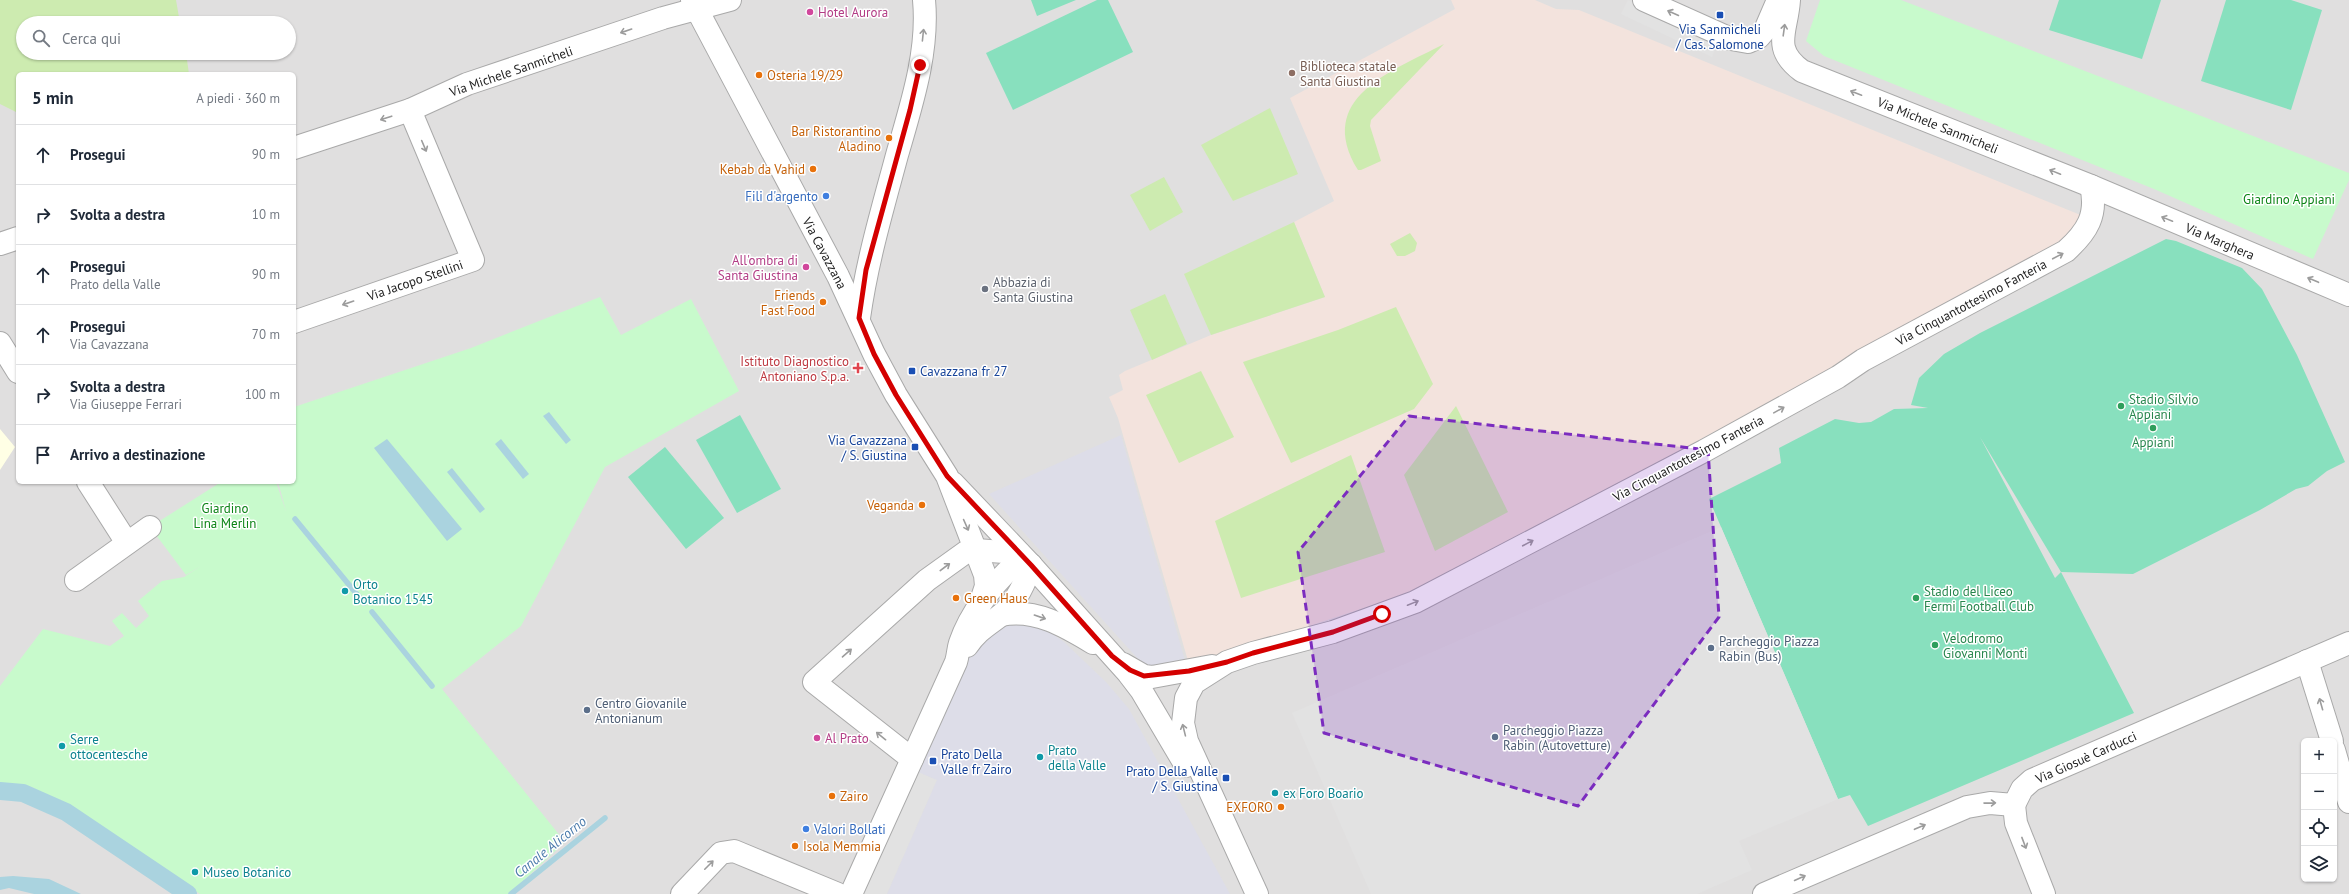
<!DOCTYPE html>
<html lang="it">
<head>
<meta charset="utf-8">
<style>
  body { margin:0; font-family:"PT Sans",sans-serif; background:#f2f2f3; color:#1f2937 }
  .controls { position:absolute; right:12px; bottom:12px; display:grid; overflow:hidden; border-radius:6px; box-shadow:0 1px 3px #0004 }
  .controls button { width:36px; height:36px; display:grid; place-items:center; padding:0; border:0; border-bottom:1px solid #e0e1e3; background:#fff; color:#1f2937; font:20px sans-serif }
  .stop { position:absolute; width:12px; height:12px; margin:-9px; border:3px solid #d40000; border-radius:50%; background:#fff }
  .stop.end { background:#d40000; border-color:#fff; box-shadow:0 1px 4px #0008 }
  .list { margin:0; padding:0; list-style:none }
  h2 { display:flex; justify-content:space-between; align-items:center; height:52px; margin:0; padding:0 16px; font-size:17px }
  h2 small { font-size:13px; font-weight:400; color:#747a83 }
  .list li { display:grid; grid-template-columns:26px 1fr auto; gap:12px; align-items:center; box-sizing:border-box; height:60px; padding:0 16px; border-top:1px solid #e0e1e3 }
  .list b { display:block; font-size:15px; white-space:nowrap }
  .list p { margin:0; font-size:13px; white-space:nowrap; color:#747a83 }
  .list em { font-size:13px; font-style:normal; color:#747a83 }
  .icon { flex:none; width:22px; height:22px; fill:none; stroke:currentColor; stroke-width:2; stroke-linecap:round; stroke-linejoin:round }
  .map { position:relative; flex:none; width:2349px; height:894px; overflow:hidden }
  .search { position:absolute; background:#fff; box-shadow:0 1px 3px #0004; left:16px; top:16px; width:280px; height:44px; display:flex; align-items:center; gap:10px; box-sizing:border-box; padding:0 14px; border-radius:22px; color:#747a83; font-size:15px }
  .panel { position:absolute; background:#fff; box-shadow:0 1px 3px #0004; left:16px; top:72px; width:280px; height:412px; border-radius:6px }
  .map>svg:first-child { display:block }
  .residential { fill:#e0dfdf; fill-rule:evenodd }
  .education { fill:#ffffe5 }
  .military { fill:#f3e3dd }
  .grass { fill:#cdebb0 }
  .park { fill:#c8facc }
  .pitch { fill:#88e0be; fill-rule:evenodd }
  .parking { fill:#e2e2e2 }
  .plaza { fill:#dddde8 }
  .water { fill:#aad3df }
  .lines { fill:none; stroke-linecap:round; stroke-linejoin:round }
  .stream { stroke:#aad3df; stroke-width:5.5 }
  .canal { stroke:#aad3df; stroke-width:18 }
  .minor-casing { stroke:#a9a9a9; stroke-width:24 }
  .minor { stroke:#fff; stroke-width:22 }
  .oneway { stroke:#9c9c9c }
  .route { stroke:#d40000; stroke-width:5 }
  .marked { fill:#7b2cbf; fill-opacity:0.2; stroke:#7b2cbf; stroke-width:3; stroke-dasharray:8 5; stroke-linejoin:round }
  .hotel-dot { fill:#d1479c; stroke:#fff; stroke-width:1.5 }
  .transit-dot { fill:#1a4fb4; stroke:#fff; stroke-width:1.5 }
  .education-dot { fill:#8d6e63; stroke:#fff; stroke-width:1.5 }
  .food-dot { fill:#e8710a; stroke:#fff; stroke-width:1.5 }
  .shop-dot { fill:#3f7fe0; stroke:#fff; stroke-width:1.5 }
  .worship-dot { fill:#6b7280; stroke:#fff; stroke-width:1.5 }
  .health-dot { fill:#e0444e; stroke:#fff; stroke-width:1.5 }
  .leisure-dot { fill:#2e9e5b; stroke:#fff; stroke-width:1.5 }
  .culture-dot { fill:#0f9aa8; stroke:#fff; stroke-width:1.5 }
  .service-dot { fill:#5c6f8a; stroke:#fff; stroke-width:1.5 }
  .labels { text-anchor:middle; stroke-width:3; stroke-linejoin:round; paint-order:stroke }
  .hotel-label { font-size:13px; fill:#b23c85; stroke:#fff; text-anchor:start }
  .transit-label { font-size:13px; fill:#164399; stroke:#fff; text-anchor:start }
  .education-label { font-size:13px; fill:#785e54; stroke:#fff; text-anchor:start }
  .street-label { font-size:13px; fill:#222; stroke:#fff }
  .food-label { font-size:13px; fill:#c56008; stroke:#fff; text-anchor:end }
  .shop-label { font-size:13px; fill:#366cbe; stroke:#fff; text-anchor:end }
  .park-label { font-size:13px; fill:#0c8416; stroke:#fff }
  .worship-label { font-size:13px; fill:#5b616d; stroke:#fff; text-anchor:start }
  .health-label { font-size:13px; fill:#be3a42; stroke:#fff; text-anchor:end }
  .leisure-label { font-size:13px; fill:#27864d; stroke:#fff; text-anchor:start }
  .culture-label { font-size:13px; fill:#0d838f; stroke:#fff; text-anchor:start }
  .service-label { font-size:13px; fill:#4e5e75; stroke:#fff; text-anchor:start }
  .water-label { font-size:14px; font-style:italic; fill:#4a7aab; stroke:#fff }
</style>
</head>
<body>
<div class="map">
<svg width="2349" height="894" viewBox="0 0 2349 894">
  <rect width="100%" height="100%" fill="#f2efe9"/>
  <!-- residential -->
  <path class="residential" d="M 0,0 L 2349,0 L 2349,894 L 0,894 ZM 23,23 L 289,23 L 289,53 L 23,53 ZM 18,74 L 294,74 L 294,482 L 18,482 ZM 2304,741 L 2334,741 L 2334,879 L 2304,879 Z"/>
  <!-- education -->
  <path class="education" d="M 0,429 L 15,447 L 0,470 Z"/>
  <!-- military -->
  <path class="military" d="M 1451,0 L 1535,0 L 1556,9 L 1579,10 L 2083,216 L 2074,237 L 1428,587 L 1230,652 L 1188,661 L 1118,418 L 1109,397 L 1123,390 L 1119,375 L 1125,371 L 1211,335 L 1325,297 L 1294,222 L 1334,201 L 1290,98 L 1455,9 Z"/>
  <!-- grass -->
  <g class="grass">
    <path d="M 0,0 L 176,0 L 180,23 L 23,23 L 23,53 L 186,53 L 189,74 L 18,74 L 18,113 L 0,104 Z"/>
    <path d="M 1444,44 L 1371,120 L 1370,126 L 1381,161 L 1361,170 L 1358,170 C 1314,98 1392,71 1444,44 Z"/>
    <path d="M 1270,108 L 1298,174 L 1233,201 L 1201,145 Z"/>
    <path d="M 1164,177 L 1183,212 L 1150,231 L 1130,195 Z"/>
    <path d="M 1294,222 L 1325,297 L 1211,335 L 1184,274 Z"/>
    <path d="M 1410,233 L 1417,243 L 1415,251 L 1405,256 L 1397,256 L 1390,244 Z"/>
    <path d="M 1165,294 L 1187,344 L 1152,360 L 1130,310 Z"/>
    <path d="M 1396,307 L 1433,384 L 1414,409 L 1291,463 L 1243,362 L 1338,330 Z"/>
    <path d="M 1201,371 L 1234,437 L 1179,463 L 1146,395 Z"/>
    <path d="M 1456,406 L 1508,512 L 1435,551 L 1404,475 Z"/>
    <path d="M 1351,455 L 1385,552 L 1241,598 L 1215,521 Z"/>
  </g>
  <!-- park -->
  <g class="park">
    <path d="M 1820,0 L 1901,0 L 2349,173 L 2349,180 L 2313,259 L 2154,189 L 1824,56 L 1806,41 Z"/>
    <path d="M 600,297 L 621,335 L 691,299 L 739,391 L 605,467 L 521,626 L 442,689 L 565,842 L 509,894 L 200,894 L 92,823 L 32,787 L 0,784 L 0,686 L 43,629 L 110,646 L 124,636 L 112,621 L 122,613 L 136,628 L 149,616 L 138,601 L 162,581 L 184,577 L 201,566 L 186,575 L 150,527 L 221,482 L 276,482 L 286,511 L 278,482 L 294,482 L 294,407 L 471,348 Z"/>
  </g>
  <!-- pitch -->
  <g class="pitch">
    <path d="M 1031,0 L 1076,0 L 1037,16 Z"/>
    <path d="M 1097,0 L 1108,0 L 1133,52 L 1013,110 L 986,53 Z"/>
    <path d="M 2059,0 L 2161,0 L 2142,59 L 2049,30 Z"/>
    <path d="M 2226,0 L 2291,0 L 2322,10 L 2291,110 L 2201,81 Z"/>
    <path d="M 2166,239 L 2176,241 L 2242,268 L 2262,289 L 2297,355 L 2345,462 L 2327,471 L 2308,486 L 2296,489 L 2260,510 L 2133,574 L 2061,572 L 2134,713 L 1868,826 L 1850,795 L 1838,799 L 1709,499 L 1781,463 L 1779,448 L 1835,419 L 1859,423 L 1871,422 L 1894,409 L 1928,408 L 1911,405 L 1919,378 L 1944,354 L 1980,333 ZM 1980,437 L 2061,572 L 2055,578 Z"/>
    <path d="M 740,415 L 781,489 L 737,513 L 696,440 Z"/>
    <path d="M 665,447 L 724,518 L 686,549 L 628,477 Z"/>
  </g>
  <!-- parking -->
  <g class="parking">
    <path d="M 1628,0 L 1719,41 L 1712,57 L 1621,14 Z"/>
    <path d="M 1721,527 L 1838,799 L 1739,841 L 1752,870 L 1697,894 L 1371,894 L 1292,713 Z"/>
    <path d="M 908,767 L 937,780 L 887,894 L 851,894 Z"/>
  </g>
  <!-- plaza -->
  <g class="plaza">
    <path d="M 1121,435 L 1186,664 L 1162,668 L 1146,666 L 1139,660 L 989,494 Z"/>
    <path d="M 1016,621 L 1046,629 L 1064,642 L 1106,682 L 1129,709 L 1230,894 L 887,894 L 937,780 L 918,772 L 968,660 L 982,638 L 993,629 Z"/>
  </g>
  <!-- water -->
  <g class="water">
    <path d="M 549,412 L 571,440 L 566,444 L 543,416 Z"/>
    <path d="M 387,439 L 462,529 L 447,541 L 374,448 Z"/>
    <path d="M 501,439 L 529,474 L 523,479 L 495,444 Z"/>
    <path d="M 452,468 L 485,509 L 480,513 L 447,472 Z"/>
    <path d="M 13,876 L 49,879 L 81,894 L 34,894 L 9,888 L 0,890 L 0,877 Z"/>
  </g>
  <g class="lines">
    <!-- stream -->
    <g class="stream">
      <path d="M 295,519 L 364,603"/>
      <path d="M 372,612 L 432,686"/>
      <path d="M 511,894 L 605,818"/>
    </g>
    <!-- canal -->
    <path class="canal" d="M 0,791 L 23,793 L 66,812 L 188,894"/>
    <defs>
      <g id="minor">
        <path d="M 692,0 L 838,276 L 874,354 L 896,395 L 947,476 L 985,575 L 986,586 L 979,607"/>
        <path d="M 1644,0 L 1731,39 L 1748,42 L 1759,37 L 1765,30 L 1778,0"/>
        <path d="M 1789,0 C 1787,32 1771,48 1802,71 L 2091,186 L 2349,295"/>
        <path d="M 294,148 L 410,110 L 467,84 L 663,18 L 730,0"/>
        <path d="M 0,244 L 18,238"/>
        <path d="M 859,318 C 867,261 882,211 897,155 C 911,106 929,52 924,0"/>
        <path d="M 294,322 L 473,260 L 410,110"/>
        <path d="M 0,343 L 18,372"/>
        <path d="M 88,482 L 127,543"/>
        <path d="M 953,483 L 1031,565 L 1128,673 L 1141,690 L 1186,766"/>
        <path d="M 76,580 L 150,527"/>
        <path d="M 1001,615 C 1035,608 1065,626 1093,643"/>
        <path d="M 967,646 C 978,630 987,626 1001,615 C 1016,603 1025,583 1031,565"/>
        <path d="M 2307,661 L 2332,741"/>
        <path d="M 1123,664 L 1144,676 L 1152,677 L 1212,666"/>
        <path d="M 2334,750 L 2349,802"/>
        <path d="M 912,759 L 814,682 L 927,580 L 966,552 L 976,550 L 1019,553"/>
        <path d="M 2014,805 L 2022,789 L 2032,780 L 2349,643"/>
        <path d="M 2014,805 L 2016,823 L 2044,894"/>
        <path d="M 682,894 L 721,853 L 734,851 L 838,894"/>
        <path d="M 851,894 L 956,662 C 958,656 958,649 960,643 C 970,614 992,585 1015,564 L 1031,565"/>
        <path d="M 1257,894 L 1187,741 L 1183,723 L 1186,698 L 1194,683 L 1227,662 L 1253,653 L 1333,632 L 1415,602 L 1704,451 L 1838,377 L 1863,360 L 2066,251 C 2087,232 2098,215 2091,186"/>
        <path d="M 1764,894 L 1967,807 L 1990,803 L 2014,805"/>
      </g>
    </defs>
    <!-- minor casing -->
    <use href="#minor" class="minor-casing"/>
    <!-- minor -->
    <use href="#minor" class="minor"/>
  </g>
  <!-- one-way arrows -->
  <defs><path id="oneway-shaft" d="M-6 0H5M1.5-3L5.5 0L1.5 3" fill="none" stroke-width="1.6" stroke-linecap="round" stroke-linejoin="round"/></defs>
  <g class="oneway">
    <use href="#oneway-shaft" transform="translate(1673 13) rotate(-156)"/>
    <use href="#oneway-shaft" transform="translate(1784 30) rotate(-82)"/>
    <use href="#oneway-shaft" transform="translate(626 31) rotate(161)"/>
    <use href="#oneway-shaft" transform="translate(923 35) rotate(-84)"/>
    <use href="#oneway-shaft" transform="translate(1856 93) rotate(-159)"/>
    <use href="#oneway-shaft" transform="translate(386 118) rotate(162)"/>
    <use href="#oneway-shaft" transform="translate(424 146) rotate(67)"/>
    <use href="#oneway-shaft" transform="translate(2055 172) rotate(-158)"/>
    <use href="#oneway-shaft" transform="translate(2167 219) rotate(-158)"/>
    <use href="#oneway-shaft" transform="translate(2058 256) rotate(-28)"/>
    <use href="#oneway-shaft" transform="translate(2313 280) rotate(-157)"/>
    <use href="#oneway-shaft" transform="translate(348 303) rotate(161)"/>
    <use href="#oneway-shaft" transform="translate(1779 410) rotate(-29)"/>
    <use href="#oneway-shaft" transform="translate(966 525) rotate(66)"/>
    <use href="#oneway-shaft" transform="translate(1528 543) rotate(-28)"/>
    <use href="#oneway-shaft" transform="translate(945 567) rotate(-37)"/>
    <use href="#oneway-shaft" transform="translate(1413 603) rotate(-22)"/>
    <use href="#oneway-shaft" transform="translate(1040 617) rotate(19)"/>
    <use href="#oneway-shaft" transform="translate(847 653) rotate(-41)"/>
    <use href="#oneway-shaft" transform="translate(2321 704) rotate(-106)"/>
    <use href="#oneway-shaft" transform="translate(1184 730) rotate(-104)"/>
    <use href="#oneway-shaft" transform="translate(881 736) rotate(-141)"/>
    <use href="#oneway-shaft" transform="translate(1990 803) rotate(-1)"/>
    <use href="#oneway-shaft" transform="translate(1920 827) rotate(-23)"/>
    <use href="#oneway-shaft" transform="translate(2024 843) rotate(69)"/>
    <use href="#oneway-shaft" transform="translate(709 865) rotate(-45)"/>
    <use href="#oneway-shaft" transform="translate(1800 878) rotate(-24)"/>
  </g>
  <g class="lines">
    <!-- route -->
    <path class="route" d="M 920,65 L 910,110 L 866,270 L 859,318 L 874,354 L 896,395 L 947,476 L 1031,565 L 1112,656 L 1130,670 L 1144,676 L 1189,671 L 1227,662 L 1253,653 L 1333,632 L 1382,614"/>
  </g>
  <!-- marked area -->
  <path class="marked" d="M 1409,416 L 1708,450 L 1719,617 L 1578,806 L 1324,733 L 1298,552 Z"/>
  <!-- markers -->
  <g class="hotel-dot">
    <circle cx="810" cy="12" r="4"/>
    <circle cx="806" cy="267" r="4"/>
    <circle cx="817" cy="738" r="4"/>
  </g>
  <g class="transit-dot">
    <rect x="1716" y="11" width="8" height="8" rx="2"/>
    <rect x="908" y="367" width="8" height="8" rx="2"/>
    <rect x="911" y="443" width="8" height="8" rx="2"/>
    <rect x="929" y="757" width="8" height="8" rx="2"/>
    <rect x="1222" y="774" width="8" height="8" rx="2"/>
  </g>
  <circle class="education-dot" cx="1292" cy="73" r="4"/>
  <g class="food-dot">
    <circle cx="759" cy="75" r="4"/>
    <circle cx="889" cy="138" r="4"/>
    <circle cx="813" cy="169" r="4"/>
    <circle cx="823" cy="302" r="4"/>
    <circle cx="922" cy="505" r="4"/>
    <circle cx="956" cy="598" r="4"/>
    <circle cx="832" cy="796" r="4"/>
    <circle cx="1281" cy="807" r="4"/>
    <circle cx="795" cy="846" r="4"/>
  </g>
  <g class="shop-dot">
    <circle cx="826" cy="196" r="4"/>
    <circle cx="806" cy="829" r="4"/>
  </g>
  <circle class="worship-dot" cx="985" cy="289" r="4"/>
  <path class="health-dot" d="M856 362h4v4h4v4h-4v4h-4v-4h-4v-4h4z"/>
  <g class="leisure-dot">
    <circle cx="2121" cy="406" r="4"/>
    <circle cx="2153" cy="428" r="4"/>
    <circle cx="1916" cy="598" r="4"/>
    <circle cx="1935" cy="645" r="4"/>
  </g>
  <g class="culture-dot">
    <circle cx="345" cy="591" r="4"/>
    <circle cx="62" cy="746" r="4"/>
    <circle cx="1040" cy="757" r="4"/>
    <circle cx="1275" cy="793" r="4"/>
    <circle cx="195" cy="872" r="4"/>
  </g>
  <g class="service-dot">
    <circle cx="1711" cy="648" r="4"/>
    <circle cx="587" cy="710" r="4"/>
    <circle cx="1495" cy="737" r="4"/>
  </g>
  <g class="labels">
    <!-- hotel labels -->
    <g class="hotel-label">
      <text x="818" y="17">Hotel Aurora</text>
      <text x="798" y="265" text-anchor="end">All'ombra di<tspan x="798" dy="15">Santa Giustina</tspan></text>
      <text x="825" y="743">Al Prato</text>
    </g>
    <!-- transit labels -->
    <g class="transit-label">
      <text x="1720" y="34" text-anchor="middle">Via Sanmicheli<tspan x="1720" dy="15">/ Cas. Salomone</tspan></text>
      <text x="920" y="376">Cavazzana fr 27</text>
      <text x="907" y="445" text-anchor="end">Via Cavazzana<tspan x="907" dy="15">/ S. Giustina</tspan></text>
      <text x="941" y="759">Prato Della<tspan x="941" dy="15">Valle fr Zairo</tspan></text>
      <text x="1218" y="776" text-anchor="end">Prato Della Valle<tspan x="1218" dy="15">/ S. Giustina</tspan></text>
    </g>
    <!-- education labels -->
    <g class="education-label">
      <text x="1300" y="71">Biblioteca statale<tspan x="1300" dy="15">Santa Giustina</tspan></text>
    </g>
    <!-- street labels -->
    <g class="street-label">
      <text transform="translate(511 71) rotate(-19)" y="5">Via Michele Sanmicheli</text>
      <text transform="translate(1938 125) rotate(22)" y="5">Via Michele Sanmicheli</text>
      <text transform="translate(2220 241) rotate(23)" y="5">Via Marghera</text>
      <text transform="translate(825 253) rotate(62)" y="5">Via Cavazzana</text>
      <text transform="translate(415 280) rotate(-19)" y="5">Via Jacopo Stellini</text>
      <text transform="translate(1971 302) rotate(-28)" y="5">Via Cinquantottesimo Fanteria</text>
      <text transform="translate(1688 458) rotate(-28)" y="5">Via Cinquantottesimo Fanteria</text>
      <text transform="translate(2086 757) rotate(-24)" y="5">Via Giosuè Carducci</text>
    </g>
    <!-- food labels -->
    <g class="food-label">
      <text x="767" y="80" text-anchor="start">Osteria 19/29</text>
      <text x="881" y="136">Bar Ristorantino<tspan x="881" dy="15">Aladino</tspan></text>
      <text x="805" y="174">Kebab da Vahid</text>
      <text x="815" y="300">Friends<tspan x="815" dy="15">Fast Food</tspan></text>
      <text x="914" y="510">Veganda</text>
      <text x="964" y="603" text-anchor="start">Green Haus</text>
      <text x="840" y="801" text-anchor="start">Zairo</text>
      <text x="1273" y="812">EXFORO</text>
      <text x="803" y="851" text-anchor="start">Isola Memmia</text>
    </g>
    <!-- shop labels -->
    <g class="shop-label">
      <text x="818" y="201">Fili d'argento</text>
      <text x="814" y="834" text-anchor="start">Valori Bollati</text>
    </g>
    <!-- park labels -->
    <g class="park-label">
      <text x="2289" y="204">Giardino Appiani</text>
      <text x="225" y="513">Giardino<tspan x="225" dy="15">Lina Merlin</tspan></text>
    </g>
    <!-- worship labels -->
    <g class="worship-label">
      <text x="993" y="287">Abbazia di<tspan x="993" dy="15">Santa Giustina</tspan></text>
    </g>
    <!-- health labels -->
    <g class="health-label">
      <text x="849" y="366">Istituto Diagnostico<tspan x="849" dy="15">Antoniano S.p.a.</tspan></text>
    </g>
    <!-- leisure labels -->
    <g class="leisure-label">
      <text x="2129" y="404">Stadio Silvio<tspan x="2129" dy="15">Appiani</tspan></text>
      <text x="2153" y="447" text-anchor="middle">Appiani</text>
      <text x="1924" y="596">Stadio del Liceo<tspan x="1924" dy="15">Fermi Football Club</tspan></text>
      <text x="1943" y="643">Velodromo<tspan x="1943" dy="15">Giovanni Monti</tspan></text>
    </g>
    <!-- culture labels -->
    <g class="culture-label">
      <text x="353" y="589">Orto<tspan x="353" dy="15">Botanico 1545</tspan></text>
      <text x="70" y="744">Serre<tspan x="70" dy="15">ottocentesche</tspan></text>
      <text x="1048" y="755">Prato<tspan x="1048" dy="15">della Valle</tspan></text>
      <text x="1283" y="798">ex Foro Boario</text>
      <text x="203" y="877">Museo Botanico</text>
    </g>
    <!-- service labels -->
    <g class="service-label">
      <text x="1719" y="646">Parcheggio Piazza<tspan x="1719" dy="15">Rabin (Bus)</tspan></text>
      <text x="595" y="708">Centro Giovanile<tspan x="595" dy="15">Antonianum</tspan></text>
      <text x="1503" y="735">Parcheggio Piazza<tspan x="1503" dy="15">Rabin (Autovetture)</tspan></text>
    </g>
    <!-- water labels -->
    <g class="water-label">
      <text transform="translate(550 847) rotate(-39)" y="5">Canale Alicorno</text>
    </g>
  </g>
</svg>
<div class="controls">
<button>+</button>
<button>−</button>
<button><svg class="icon" aria-label="locate" viewBox="0 0 24 24"><circle cx="12" cy="12" r="6"/><path d="M12 2v4M12 18v4M2 12h4M18 12h4"/></svg></button>
<button><svg class="icon" aria-label="layers" viewBox="0 0 24 24"><path d="M12 4l9 5-9 5-9-5zM3 14l9 5 9-5"/></svg></button>
</div>
<div class="stop" style="left:1382px;top:614px"></div>
<div class="stop end" style="left:920px;top:65px"></div>
<div class="search"><svg class="icon" aria-label="search" viewBox="0 0 24 24"><circle cx="10" cy="10" r="6"/><path d="M15 15l6 6"/></svg>Cerca qui</div>
<section class="panel">
<h2>5 min<small>A piedi · 360 m</small></h2>
<ul class="list">
<li><svg class="icon" aria-label="ahead" viewBox="0 0 24 24"><path d="M12 20V5M6 11l6-6 6 6"/></svg><div><b>Prosegui</b></div><em>90 m</em></li>
<li><svg class="icon" aria-label="right" viewBox="0 0 24 24"><path d="M7 20v-9h11M14 6l5 5-5 5"/></svg><div><b>Svolta a destra</b></div><em>10 m</em></li>
<li><svg class="icon" aria-label="ahead" viewBox="0 0 24 24"><path d="M12 20V5M6 11l6-6 6 6"/></svg><div><b>Prosegui</b><p>Prato della Valle</p></div><em>90 m</em></li>
<li><svg class="icon" aria-label="ahead" viewBox="0 0 24 24"><path d="M12 20V5M6 11l6-6 6 6"/></svg><div><b>Prosegui</b><p>Via Cavazzana</p></div><em>70 m</em></li>
<li><svg class="icon" aria-label="right" viewBox="0 0 24 24"><path d="M7 20v-9h11M14 6l5 5-5 5"/></svg><div><b>Svolta a destra</b><p>Via Giuseppe Ferrari</p></div><em>100 m</em></li>
<li><svg class="icon" aria-label="arrive" viewBox="0 0 24 24"><path d="M6 21V4h12l-3 4 3 4H6"/></svg><div><b>Arrivo a destinazione</b></div></li>
</ul>
</section>
</div>
</body>
</html>
